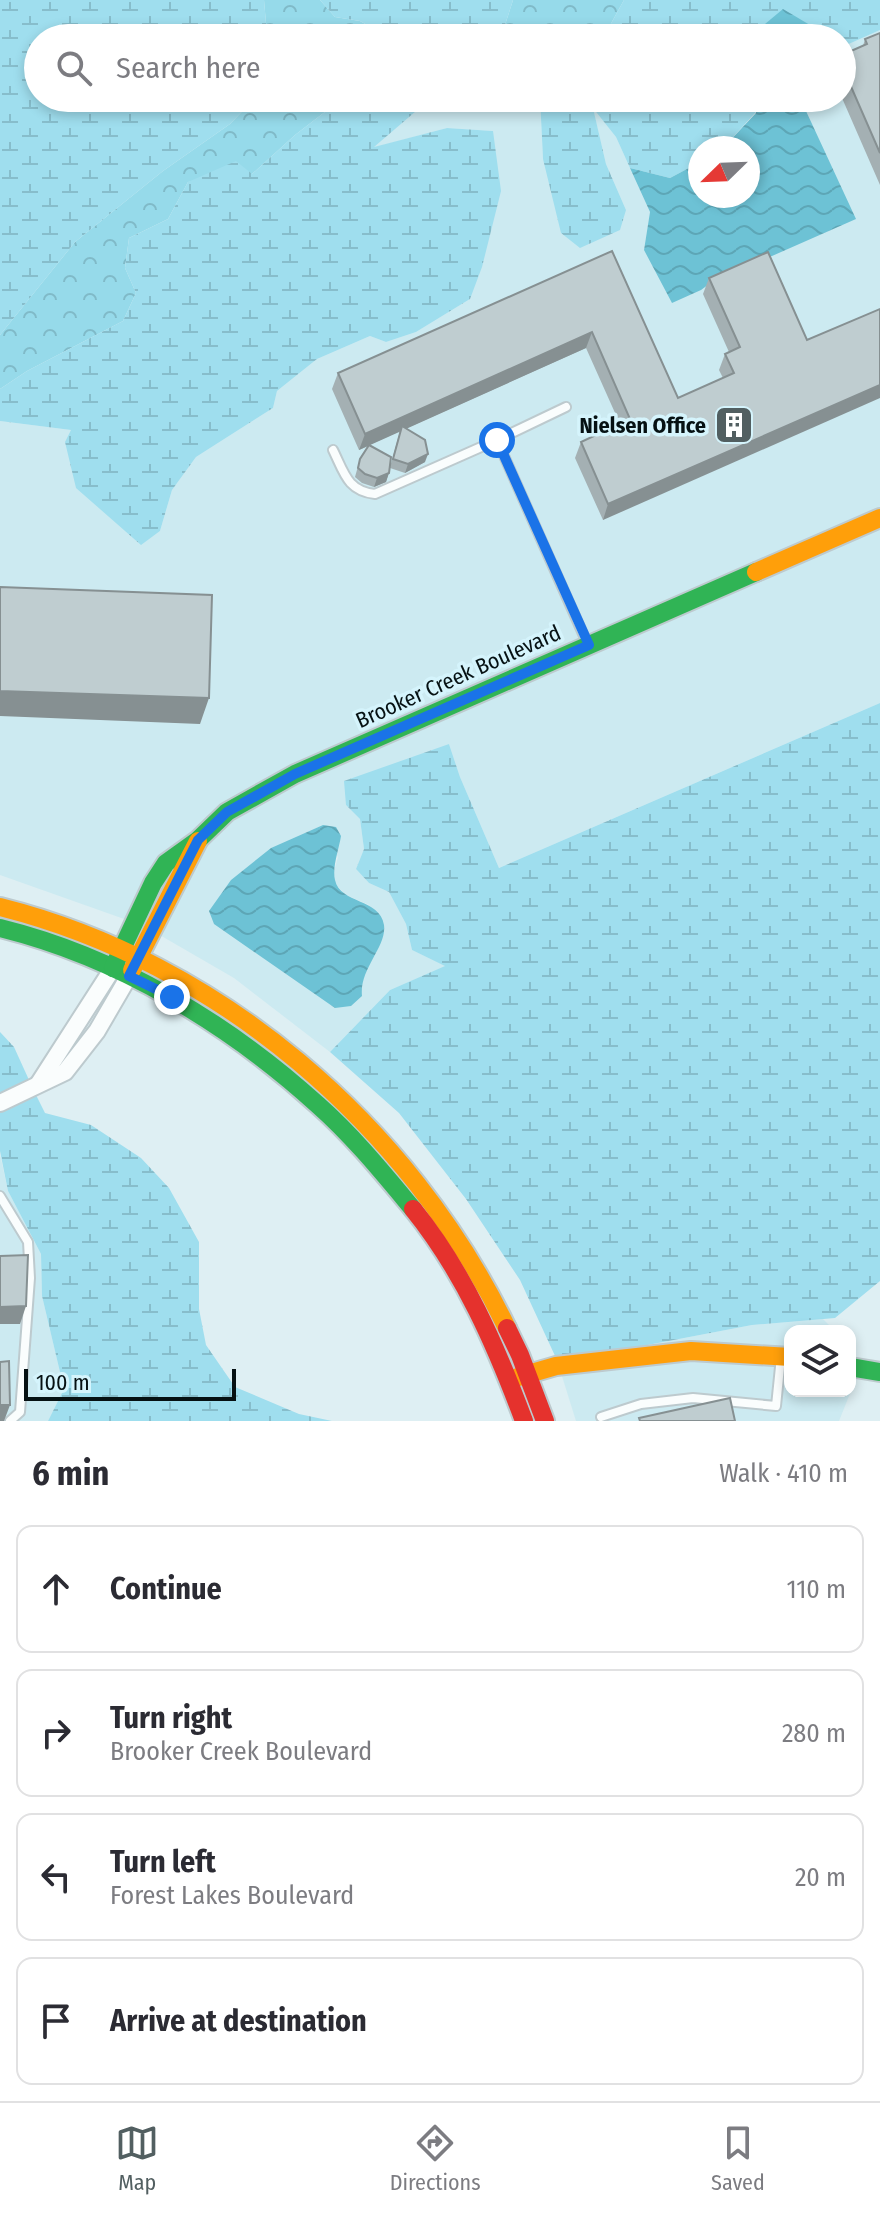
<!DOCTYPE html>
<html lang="en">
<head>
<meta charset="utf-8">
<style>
  body { margin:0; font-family:"Fira Sans Condensed",sans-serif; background:#f7f7f7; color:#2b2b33 }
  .controls { position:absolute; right:24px; bottom:24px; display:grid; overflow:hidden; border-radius:16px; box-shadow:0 4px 12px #0003 }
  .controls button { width:72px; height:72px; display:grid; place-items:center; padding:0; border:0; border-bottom:2px solid #e1e1e2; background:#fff; color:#2b2b33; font:40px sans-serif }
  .compass { position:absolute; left:688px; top:136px; width:72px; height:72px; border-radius:50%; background:#fff; box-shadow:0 4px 12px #0003; rotate:247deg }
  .scale { position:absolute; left:24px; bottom:20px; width:212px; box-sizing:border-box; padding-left:8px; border:4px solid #061113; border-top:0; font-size:22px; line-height:28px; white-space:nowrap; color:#061113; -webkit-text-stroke:6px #d5f4fc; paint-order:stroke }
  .stop { position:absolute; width:24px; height:24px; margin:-18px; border:6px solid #1a73e8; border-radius:50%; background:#fff }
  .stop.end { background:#1a73e8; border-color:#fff; box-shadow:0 2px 8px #0008 }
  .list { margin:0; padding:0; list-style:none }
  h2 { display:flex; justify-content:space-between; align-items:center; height:104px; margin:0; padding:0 32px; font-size:34px }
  h2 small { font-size:26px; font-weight:400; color:#7c7c81 }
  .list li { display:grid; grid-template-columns:52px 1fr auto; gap:24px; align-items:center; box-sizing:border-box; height:128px; margin:0 16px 16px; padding:0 16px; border:2px solid #e1e1e2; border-radius:16px }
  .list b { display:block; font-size:30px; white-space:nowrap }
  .list p { margin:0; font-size:26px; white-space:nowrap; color:#7c7c81 }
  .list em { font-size:26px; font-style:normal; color:#7c7c81 }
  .icon { flex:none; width:44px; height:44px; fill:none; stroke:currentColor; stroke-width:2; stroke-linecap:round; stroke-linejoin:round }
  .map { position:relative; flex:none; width:880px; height:1421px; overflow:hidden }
  .search { position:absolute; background:#fff; box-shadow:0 4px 12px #0003; left:24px; right:24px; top:24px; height:88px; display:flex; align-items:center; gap:20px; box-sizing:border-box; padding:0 28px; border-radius:44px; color:#7c7c81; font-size:30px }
  .sheet { height:680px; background:#fff }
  nav { display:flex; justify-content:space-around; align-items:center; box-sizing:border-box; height:112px; border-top:2px solid #e1e1e2; background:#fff; font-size:22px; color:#7c7c81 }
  nav a { display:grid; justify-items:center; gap:4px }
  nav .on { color:#525f61 }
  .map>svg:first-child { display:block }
  .built { fill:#cceaf1; fill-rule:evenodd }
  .forest { fill:url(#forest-crowns) }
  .wetland { fill:url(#wetland-marsh) }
  .water { fill:url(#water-waves) }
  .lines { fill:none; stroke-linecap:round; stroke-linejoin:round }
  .lane-casing { stroke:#bdcace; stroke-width:12 }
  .street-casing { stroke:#bdcace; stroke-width:20 }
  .fast-casing { stroke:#bdcace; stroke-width:22 }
  .slow-casing { stroke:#bdcace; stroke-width:22 }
  .jam-casing { stroke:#bdcace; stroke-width:22 }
  .lane { stroke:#fafdfd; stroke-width:8 }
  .street { stroke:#fafdfd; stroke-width:16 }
  .fast { stroke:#30b455; stroke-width:18 }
  .slow { stroke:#ff9f0a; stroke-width:18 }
  .jam { stroke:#e5322d; stroke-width:18 }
  .wall { fill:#a4b0b3; fill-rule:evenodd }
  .shaded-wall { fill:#869092 }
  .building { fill:#bfcdd0; stroke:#869092; stroke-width:2 }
  .route { stroke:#1a73e8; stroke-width:10 }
  .labels { text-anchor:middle; stroke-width:7; stroke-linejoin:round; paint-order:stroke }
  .poi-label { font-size:22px; font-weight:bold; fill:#061113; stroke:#d5f4fc; text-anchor:end }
  .street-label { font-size:22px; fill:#061113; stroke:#d5f4fc }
</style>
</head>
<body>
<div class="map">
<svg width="880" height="1421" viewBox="0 0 880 1421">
  <defs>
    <pattern id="forest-crowns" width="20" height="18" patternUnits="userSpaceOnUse" patternTransform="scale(2)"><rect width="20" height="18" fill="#96daea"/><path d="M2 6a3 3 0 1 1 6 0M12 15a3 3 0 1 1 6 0" fill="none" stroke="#80bac8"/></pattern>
    <pattern id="wetland-marsh" width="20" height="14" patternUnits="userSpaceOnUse" patternTransform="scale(2)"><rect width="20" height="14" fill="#9fdeee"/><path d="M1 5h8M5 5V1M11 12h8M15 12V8" fill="none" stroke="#87bdcb"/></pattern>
    <pattern id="water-waves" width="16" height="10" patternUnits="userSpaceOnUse" patternTransform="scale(2)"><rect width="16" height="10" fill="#6dc2d5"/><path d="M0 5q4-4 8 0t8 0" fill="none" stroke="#5da6b6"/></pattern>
  </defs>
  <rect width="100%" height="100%" fill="#deeff3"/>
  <!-- built -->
  <g class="built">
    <path d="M 880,30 L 880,510 L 223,806 L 127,920 L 0,875 L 0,421 L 71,430 L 76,487 L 141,544 L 160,531 L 172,490 L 196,457 L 273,408 L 277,391 L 317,359 L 370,336 L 386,342 L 416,332 L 470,299 L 493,131 L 447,128 L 372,148 L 422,106 L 447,98 L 540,98 L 543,159 L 626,210 L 606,164 L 592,105 L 616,137 L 650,212 L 644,250 L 728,270 L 855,219 L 800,98 L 842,98 L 842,47 Z"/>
    <path d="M 880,526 L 880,703 L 499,868 L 460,777 L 449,744 L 346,805 L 360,819 L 364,849 L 356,869 L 369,883 L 389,892 L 406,924 L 412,950 L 446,966 L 390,990 L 330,1052 L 234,978 L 158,934 L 205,844 L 232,818 L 299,780 ZM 323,825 L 338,857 L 334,871 L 335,884 L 346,895 L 369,905 L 378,949 L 360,981 L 231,880 L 271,848 Z"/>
    <path d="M 0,1154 L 8,1191 L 41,1254 L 42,1296 L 64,1389 L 48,1421 L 0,1421 Z"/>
    <path d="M 823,1319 L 835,1331 L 790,1331 L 790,1350 L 611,1352 L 752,1325 Z"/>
    <path d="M 691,1358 L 790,1364 L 790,1391 L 850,1391 L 850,1375 L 857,1376 L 839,1421 L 576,1421 L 561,1373 Z"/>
  </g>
  <!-- forest -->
  <g class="forest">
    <path d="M 264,0 L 320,0 L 335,17 L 360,21 L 390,38 L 264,38 L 267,35 Z"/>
    <path d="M 513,0 L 624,0 L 603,38 L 524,38 L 505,25 Z"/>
    <path d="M 255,98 L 343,98 L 295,135 L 252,174 L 188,182 L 168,219 L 129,238 L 125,268 L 136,293 L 123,321 L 27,371 L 0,389 L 0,335 L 75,242 L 163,171 L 230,124 Z"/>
  </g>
  <!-- wetland -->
  <g class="wetland">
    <path d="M 0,0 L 264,0 L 267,35 L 264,38 L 38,38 L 38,98 L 255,98 L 230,124 L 163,171 L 75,242 L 0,335 Z"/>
    <path d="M 320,0 L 513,0 L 505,25 L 524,38 L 390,38 L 360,21 L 335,17 Z"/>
    <path d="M 624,0 L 880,0 L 880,30 L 842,47 L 842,38 L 825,38 L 815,28 L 753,34 L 754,38 L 603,38 Z"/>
    <path d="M 343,98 L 447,98 L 422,106 L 374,147 L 447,128 L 493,131 L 501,191 L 482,267 L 470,299 L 416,332 L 386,342 L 370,336 L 317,359 L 277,391 L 273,408 L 196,457 L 172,490 L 160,531 L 141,545 L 76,488 L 65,442 L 71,430 L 0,421 L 0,389 L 27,371 L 123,321 L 136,293 L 125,268 L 129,238 L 168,219 L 188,182 L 236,161 L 252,174 L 295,135 Z"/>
    <path d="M 540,98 L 757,98 L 756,112 L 723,148 L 700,148 L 700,162 L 670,178 L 630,168 L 616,137 L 593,108 L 606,164 L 626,210 L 620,230 L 580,248 L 561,233 L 543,159 Z"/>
    <path d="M 880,703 L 880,1281 L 835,1318 L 752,1325 L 611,1352 L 556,1358 L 520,1280 L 466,1199 L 399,1113 L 330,1052 L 390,990 L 445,966 L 412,950 L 406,924 L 389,892 L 369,883 L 356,869 L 364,849 L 360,819 L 346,805 L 344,781 L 449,744 L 460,777 L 499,868 Z"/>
    <path d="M 0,1032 L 14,1047 L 29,1080 L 0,1095 Z"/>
    <path d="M 35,1093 L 45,1113 L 91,1125 L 141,1158 L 169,1188 L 199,1242 L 199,1309 L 206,1345 L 235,1387 L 299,1414 L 332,1421 L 48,1421 L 64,1389 L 42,1296 L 41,1254 L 8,1191 L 0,1151 L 0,1111 Z"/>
  </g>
  <!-- water -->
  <g class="water">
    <path d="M 783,9 L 815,28 L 825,38 L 754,38 L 753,34 Z"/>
    <path d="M 757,98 L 800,98 L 856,219 L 772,256 L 728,270 L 701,290 L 672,303 L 644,250 L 650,212 L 630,168 L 670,178 L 700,162 L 700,196 L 748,196 L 748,148 L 723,148 L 756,113 Z"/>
    <path d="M 323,825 L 336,827 L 341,836 C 339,849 332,867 335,880 C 340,904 380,898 384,925 C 387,947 359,969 362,996 L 351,1006 L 335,1008 L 214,924 L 209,911 L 231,880 L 271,848 Z"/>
  </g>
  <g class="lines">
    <defs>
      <g id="lane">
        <path d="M 497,440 L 566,407"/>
        <path d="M 333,450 C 344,472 347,491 375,494 L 497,440 L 588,645"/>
        <path d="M 0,1196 L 28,1242 L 30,1278 L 20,1412 L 10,1421"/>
        <path d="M 601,1417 L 641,1404 L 693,1398 L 776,1406 L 781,1357"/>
      </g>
      <g id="street">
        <path d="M 39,1083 L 113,968"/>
        <path d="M 0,1103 L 65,1072 L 97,1031 L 129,976"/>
      </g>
      <g id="fast">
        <path d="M 0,928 C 118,957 229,1024 318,1105 C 353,1136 383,1173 413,1209"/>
        <path d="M 113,968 L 153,883 L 166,863 L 198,840 L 227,812 L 295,774 L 756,572"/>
        <path d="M 850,1367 L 880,1372"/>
      </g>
      <g id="slow">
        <path d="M 756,572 L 880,518"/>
        <path d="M 0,907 C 219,962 409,1125 507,1328"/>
        <path d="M 132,970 L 198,841"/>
        <path d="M 518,1377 L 556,1366 L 691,1351 L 790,1357"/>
      </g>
      <g id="jam">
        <path d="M 413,1209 C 464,1272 496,1346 524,1421"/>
        <path d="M 507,1328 L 520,1355 L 545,1421"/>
      </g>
    </defs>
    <!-- lane casing -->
    <use href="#lane" class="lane-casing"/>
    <!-- street casing -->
    <use href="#street" class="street-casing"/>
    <!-- fast casing -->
    <use href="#fast" class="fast-casing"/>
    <!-- slow casing -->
    <use href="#slow" class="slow-casing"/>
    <!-- jam casing -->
    <use href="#jam" class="jam-casing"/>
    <!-- lane -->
    <use href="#lane" class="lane"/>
    <!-- street -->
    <use href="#street" class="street"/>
    <!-- fast -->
    <use href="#fast" class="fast"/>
    <!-- slow -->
    <use href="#slow" class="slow"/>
    <!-- jam -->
    <use href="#jam" class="jam"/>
  </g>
  <!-- wall -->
  <g class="wall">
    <path d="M 880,33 L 880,185 L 842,98 L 842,55 L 863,46 L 865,39 Z"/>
    <path d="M 612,251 L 678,398 L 723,378 L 719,370 L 725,354 L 729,352 L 703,294 L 709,278 L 807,340 L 603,520 L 575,458 L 581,442 L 620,424 L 586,348 L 407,428 L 425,462 L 405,473 L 390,468 L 386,482 L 374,487 L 362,483 L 355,477 L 360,459 L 368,446 L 359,450 L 332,389 L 338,373 ZM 400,431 L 390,467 L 369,445 Z"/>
  </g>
  <!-- shaded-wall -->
  <g class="shaded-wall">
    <path d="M 592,332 L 586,348 L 359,450 L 365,434 Z"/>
    <path d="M 880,385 L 880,398 L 603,520 L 608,504 Z"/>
    <path d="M 428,454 L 425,462 L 405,473 L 408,464 Z"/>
    <path d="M 389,473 L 386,482 L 374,487 L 377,478 Z"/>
    <path d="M 0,691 L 209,698 L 200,724 L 0,716 Z"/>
    <path d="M 26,1306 L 20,1324 L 0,1324 L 0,1307 Z"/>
    <path d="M 0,1405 L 10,1405 L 4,1421 L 0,1421 Z"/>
  </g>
  <!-- building -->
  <g class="building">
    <path d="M 880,33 L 880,153 L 842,66 L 842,55 L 867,44 L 865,39 Z"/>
    <path d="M 612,251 L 678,398 L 734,373 L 725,354 L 740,347 L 709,278 L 768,252 L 807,340 L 880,309 L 880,385 L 608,504 L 581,442 L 630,419 L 592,332 L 365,434 L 338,373 Z"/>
    <path d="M 402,426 L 425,440 L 428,454 L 408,464 L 393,459 Z"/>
    <path d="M 369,445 L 391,457 L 389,473 L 377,478 L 365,474 L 358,468 L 360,459 Z"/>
    <path d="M 0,587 L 212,595 L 209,698 L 0,691 Z"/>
    <path d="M 28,1255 L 26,1306 L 0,1307 L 0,1256 Z"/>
    <path d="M 9,1361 L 10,1405 L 0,1405 L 0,1362 Z"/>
    <path d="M 730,1398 L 735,1421 L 640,1421 L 639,1418 Z"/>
  </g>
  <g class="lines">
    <!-- route -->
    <path class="route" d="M 172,997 L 129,976 L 198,840 L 227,812 L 295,774 L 589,645 L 497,440"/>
  </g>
  <!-- icons -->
  <defs>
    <symbol id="building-square" viewBox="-11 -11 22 22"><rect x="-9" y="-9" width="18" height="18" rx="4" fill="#525f61" stroke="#d5f4fc"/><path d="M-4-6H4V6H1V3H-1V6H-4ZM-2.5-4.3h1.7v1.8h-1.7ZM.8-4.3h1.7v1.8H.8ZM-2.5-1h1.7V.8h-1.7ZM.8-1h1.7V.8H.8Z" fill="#fff"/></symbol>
  </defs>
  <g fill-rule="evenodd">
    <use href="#building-square" x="712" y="403" width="44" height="44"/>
  </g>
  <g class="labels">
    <!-- poi labels -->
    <g class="poi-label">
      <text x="706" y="433">Nielsen Office</text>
    </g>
    <!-- street labels -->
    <g class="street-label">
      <text transform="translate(458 676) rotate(-24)" y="8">Brooker Creek Boulevard</text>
    </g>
  </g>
</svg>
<div class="controls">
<button><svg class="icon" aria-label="layers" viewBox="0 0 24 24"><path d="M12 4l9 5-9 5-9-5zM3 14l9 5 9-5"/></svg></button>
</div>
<svg class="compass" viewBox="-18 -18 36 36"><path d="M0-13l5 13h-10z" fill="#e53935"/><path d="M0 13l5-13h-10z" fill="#7c7c81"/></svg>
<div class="scale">100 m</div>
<div class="stop" style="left:497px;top:440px"></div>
<div class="stop end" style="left:172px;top:997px"></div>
<div class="search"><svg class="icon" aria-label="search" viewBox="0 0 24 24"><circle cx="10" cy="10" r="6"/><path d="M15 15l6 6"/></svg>Search here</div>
</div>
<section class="sheet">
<h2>6 min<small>Walk · 410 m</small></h2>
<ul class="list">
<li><svg class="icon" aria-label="ahead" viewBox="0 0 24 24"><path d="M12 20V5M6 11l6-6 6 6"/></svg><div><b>Continue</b></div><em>110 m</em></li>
<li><svg class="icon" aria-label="right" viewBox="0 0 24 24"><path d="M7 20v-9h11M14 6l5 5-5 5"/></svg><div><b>Turn right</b><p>Brooker Creek Boulevard</p></div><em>280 m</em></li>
<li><svg class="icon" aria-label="left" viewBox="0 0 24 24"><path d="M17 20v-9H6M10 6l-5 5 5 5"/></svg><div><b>Turn left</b><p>Forest Lakes Boulevard</p></div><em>20 m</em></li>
<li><svg class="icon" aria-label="arrive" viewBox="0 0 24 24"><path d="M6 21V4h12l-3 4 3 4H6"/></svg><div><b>Arrive at destination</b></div></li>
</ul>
</section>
<nav>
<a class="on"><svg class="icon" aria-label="map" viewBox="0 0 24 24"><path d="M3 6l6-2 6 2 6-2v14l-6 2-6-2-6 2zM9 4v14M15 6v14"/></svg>Map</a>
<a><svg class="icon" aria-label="directions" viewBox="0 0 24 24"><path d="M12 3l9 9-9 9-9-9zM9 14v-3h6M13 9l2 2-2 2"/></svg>Directions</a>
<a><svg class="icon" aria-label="saved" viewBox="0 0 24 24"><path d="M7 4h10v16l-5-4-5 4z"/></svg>Saved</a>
</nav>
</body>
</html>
